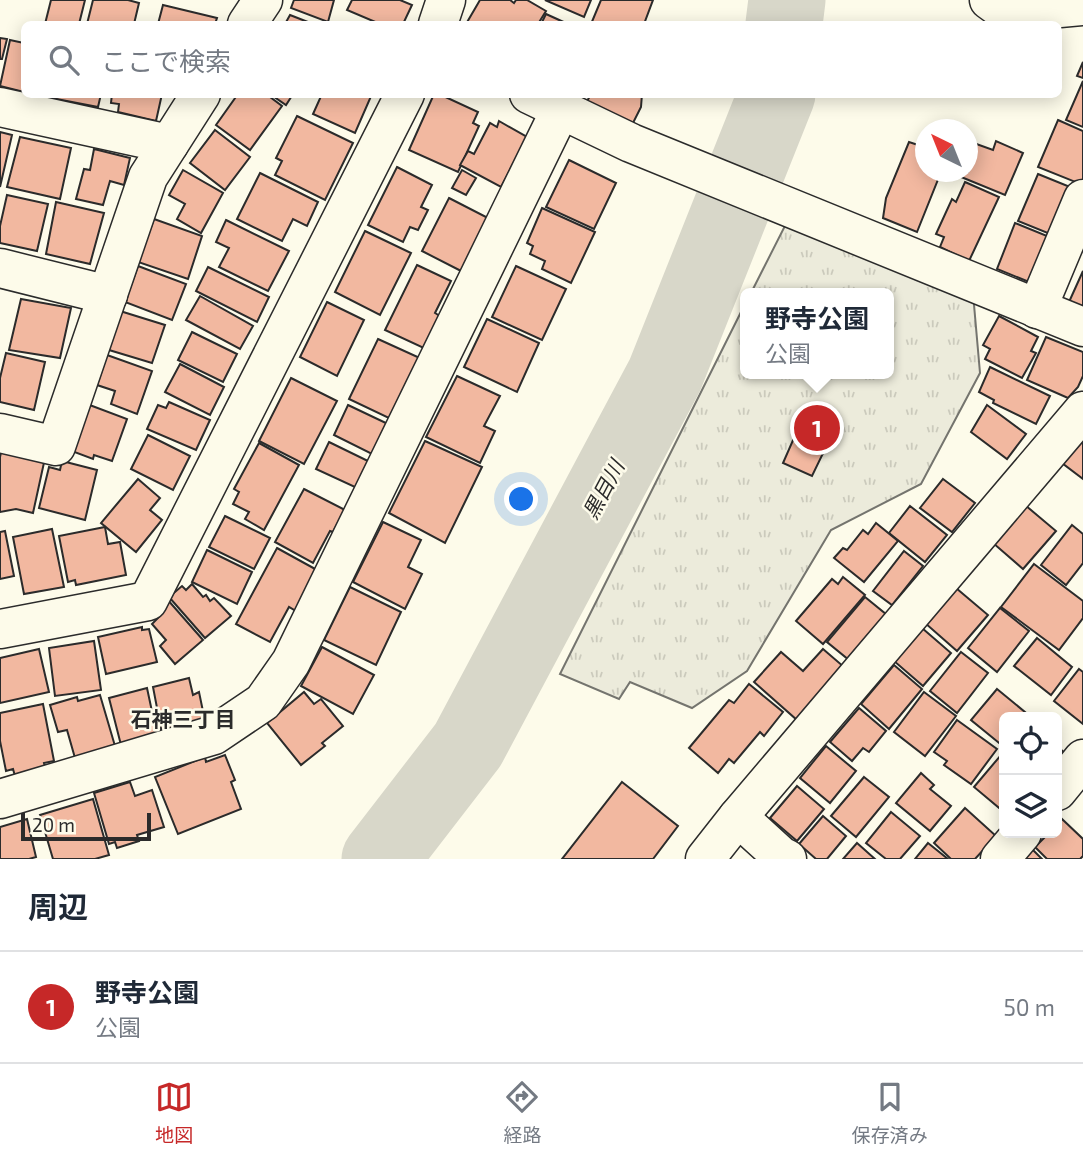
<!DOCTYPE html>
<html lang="ja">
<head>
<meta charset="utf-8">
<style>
  body { margin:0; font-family:"Exo 2","Noto Sans JP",sans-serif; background:#f6f6f7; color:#1f2937 }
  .controls { position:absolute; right:21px; bottom:21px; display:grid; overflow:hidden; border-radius:10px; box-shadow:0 4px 18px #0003 }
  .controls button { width:63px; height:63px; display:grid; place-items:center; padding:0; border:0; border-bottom:2px solid #e0e1e3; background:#fff; color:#1f2937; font:35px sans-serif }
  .compass { position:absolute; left:915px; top:119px; width:63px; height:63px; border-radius:50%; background:#fff; box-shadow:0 4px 18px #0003; rotate:317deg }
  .scale { position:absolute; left:21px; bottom:18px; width:130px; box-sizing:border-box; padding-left:7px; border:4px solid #2b2b2b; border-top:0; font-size:19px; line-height:24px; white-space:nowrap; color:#2b2b2b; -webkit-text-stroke:5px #fdfbea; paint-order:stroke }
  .you { position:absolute; left:522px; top:500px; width:24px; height:24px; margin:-18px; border:5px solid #fff; border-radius:50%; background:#1a73e8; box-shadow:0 0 0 10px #1a73e833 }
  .badge { display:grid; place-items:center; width:46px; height:46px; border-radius:50%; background:#c62828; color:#fff; font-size:23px; font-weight:700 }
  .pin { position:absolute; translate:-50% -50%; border:4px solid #fff; box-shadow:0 2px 7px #0006 }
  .popup { position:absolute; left:740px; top:288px; width:154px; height:91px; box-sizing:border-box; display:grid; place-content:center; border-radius:10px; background:#fff; filter:drop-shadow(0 2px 5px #0005); font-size:23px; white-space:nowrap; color:#747a83 }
  .popup b { font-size:26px; color:#1f2937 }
  .popup::after { content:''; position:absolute; left:50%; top:100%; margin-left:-14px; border:14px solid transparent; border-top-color:#fff }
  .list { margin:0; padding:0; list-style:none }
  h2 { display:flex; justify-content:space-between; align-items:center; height:91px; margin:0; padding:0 28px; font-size:30px }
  h2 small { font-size:23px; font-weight:400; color:#747a83 }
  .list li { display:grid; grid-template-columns:46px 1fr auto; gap:21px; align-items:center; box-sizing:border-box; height:112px; padding:0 28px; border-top:2px solid #e0e1e3 }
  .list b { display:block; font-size:26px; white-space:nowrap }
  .list p { margin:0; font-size:23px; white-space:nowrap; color:#747a83 }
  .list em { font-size:23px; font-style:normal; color:#747a83 }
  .icon { flex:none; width:38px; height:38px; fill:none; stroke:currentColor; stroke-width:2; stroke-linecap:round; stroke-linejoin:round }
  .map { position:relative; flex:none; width:1083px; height:859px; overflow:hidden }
  .search { position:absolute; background:#fff; box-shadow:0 4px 18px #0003; left:21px; right:21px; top:21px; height:77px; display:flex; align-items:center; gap:18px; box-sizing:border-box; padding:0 24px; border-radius:10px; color:#747a83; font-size:26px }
  .sheet { height:203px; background:#fff }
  nav { display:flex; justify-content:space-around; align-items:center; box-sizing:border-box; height:98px; border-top:2px solid #e0e1e3; background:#fff; font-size:19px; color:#747a83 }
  nav a { display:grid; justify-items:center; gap:4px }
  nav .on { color:#c62828 }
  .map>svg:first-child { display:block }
  .park { fill:url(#park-tufts); stroke:#74746e; stroke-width:2 }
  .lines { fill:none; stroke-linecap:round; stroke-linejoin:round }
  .river { stroke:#d8d7c9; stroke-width:77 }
  .building { fill:#f2b8a0; stroke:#2b2b2b; stroke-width:2 }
  .minor-casing { stroke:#2b2b2b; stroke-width:41 }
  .minor { stroke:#fdfbea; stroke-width:38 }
  .labels { text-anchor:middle; stroke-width:5; stroke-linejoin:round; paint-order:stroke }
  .water-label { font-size:21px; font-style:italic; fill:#2b2b2b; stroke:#fdfbea }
  .neighbourhood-label { font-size:21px; font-weight:bold; fill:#2b2b2b; stroke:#fdfbea }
</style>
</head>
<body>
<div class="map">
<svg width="1083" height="859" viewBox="0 0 1083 859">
  <defs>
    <pattern id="park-tufts" width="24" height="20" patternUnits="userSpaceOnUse" patternTransform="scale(1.75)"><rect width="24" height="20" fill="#ecebdb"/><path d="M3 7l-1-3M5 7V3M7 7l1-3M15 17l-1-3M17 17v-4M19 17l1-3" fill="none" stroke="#cbcabc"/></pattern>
  </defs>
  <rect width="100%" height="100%" fill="#fdfbea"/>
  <!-- park -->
  <path class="park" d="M 793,210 L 972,282 L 980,373 L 921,484 L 831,530 L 747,671 L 692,708 L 630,682 L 619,699 L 560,674 L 745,304 L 745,374 L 889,374 L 889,293 L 751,293 Z"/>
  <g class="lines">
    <!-- river -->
    <g class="river">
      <path d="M 784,24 L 787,0"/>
      <path d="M 380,859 L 468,745 L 665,375 L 777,94"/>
    </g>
  </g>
  <!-- building -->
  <g class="building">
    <path d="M 51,0 L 85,0 L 79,24 L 45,24 Z"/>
    <path d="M 93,0 L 128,0 L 139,3 L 134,24 L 87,24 Z"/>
    <path d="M 294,0 L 334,0 L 328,22 L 291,8 Z"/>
    <path d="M 352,0 L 400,0 L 412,5 L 403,24 L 380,24 L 347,10 Z"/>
    <path d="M 480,0 L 510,0 L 514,3 L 516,0 L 527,0 L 546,11 L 538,24 L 466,24 Z"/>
    <path d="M 545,0 L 591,0 L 584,17 Z"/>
    <path d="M 601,0 L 653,0 L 644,24 L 591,24 Z"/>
    <path d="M 163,5 L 217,18 L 215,24 L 158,24 Z"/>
    <path d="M 546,14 L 568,24 L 541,24 Z"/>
    <path d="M 290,15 L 313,24 L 285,24 Z"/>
    <path d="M 0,38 L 7,39 L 2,59 L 0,59 Z"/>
    <path d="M 10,40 L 24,43 L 24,92 L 0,86 Z"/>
    <path d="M 1083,62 L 1083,78 L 1077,76 Z"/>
    <path d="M 1083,81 L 1083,127 L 1066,120 Z"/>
    <path d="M 46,94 L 101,94 L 98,107 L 46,97 Z"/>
    <path d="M 112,94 L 162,94 L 156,121 L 118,112 L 119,104 L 111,103 Z"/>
    <path d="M 238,94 L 266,94 L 282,106 L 250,150 L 216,125 Z"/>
    <path d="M 270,94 L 293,94 L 286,105 Z"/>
    <path d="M 322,94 L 372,94 L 355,133 L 313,114 Z"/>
    <path d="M 434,94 L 439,94 L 478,112 L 473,123 L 479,126 L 458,172 L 409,150 Z"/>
    <path d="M 591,94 L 642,94 L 641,107 L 631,127 L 585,105 Z"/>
    <path d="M 297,116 L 353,143 L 325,200 L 275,175 L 282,161 L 276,158 Z"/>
    <path d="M 1058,120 L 1083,131 L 1083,185 L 1038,167 Z"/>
    <path d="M 499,121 L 527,137 L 501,187 L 460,165 L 468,151 L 474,154 L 490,123 L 497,127 Z"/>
    <path d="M 215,130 L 250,157 L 225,190 L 190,163 Z"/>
    <path d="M 0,132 L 12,135 L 0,187 Z"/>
    <path d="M 20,137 L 71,148 L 60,199 L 7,187 Z"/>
    <path d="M 921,137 L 926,139 L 926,172 L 941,172 L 917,232 L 883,218 L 886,198 L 909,142 L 918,145 Z"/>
    <path d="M 968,141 L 993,150 L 996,141 L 1023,153 L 1005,195 L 949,172 L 968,172 Z"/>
    <path d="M 94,149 L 130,158 L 124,185 L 110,181 L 103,205 L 76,199 L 84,169 L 90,170 Z"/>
    <path d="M 569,160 L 616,183 L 594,229 L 546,207 Z"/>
    <path d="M 397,167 L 432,185 L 421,207 L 428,210 L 418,230 L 410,227 L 403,242 L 368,225 Z"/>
    <path d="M 183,170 L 223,193 L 201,233 L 177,219 L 185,204 L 169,195 Z"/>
    <path d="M 462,170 L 476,178 L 466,195 L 452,188 Z"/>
    <path d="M 260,173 L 318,202 L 307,226 L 293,219 L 282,241 L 237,219 Z"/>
    <path d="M 1038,174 L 1080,191 L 1060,238 L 1018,221 Z"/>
    <path d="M 965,182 L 999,197 L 969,261 L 940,247 L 944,237 L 936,234 L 952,199 L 956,202 Z"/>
    <path d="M 7,195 L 48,204 L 37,251 L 0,243 L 0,226 Z"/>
    <path d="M 449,198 L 488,218 L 465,273 L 422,251 Z"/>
    <path d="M 56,202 L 104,213 L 90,264 L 46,254 Z"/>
    <path d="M 542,208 L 595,232 L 571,283 L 542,269 L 545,261 L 530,254 L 533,246 L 527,243 Z"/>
    <path d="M 154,219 L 202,236 L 188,279 L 138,262 Z"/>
    <path d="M 226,220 L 289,251 L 268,291 L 219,267 L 229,248 L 216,242 Z"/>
    <path d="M 1015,223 L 1052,238 L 1034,284 L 997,269 Z"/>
    <path d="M 365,231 L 411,253 L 380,315 L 335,292 Z"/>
    <path d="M 417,265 L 451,281 L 435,313 L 443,318 L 428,350 L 385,330 Z"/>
    <path d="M 138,266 L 186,284 L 172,320 L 125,302 Z"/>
    <path d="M 516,266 L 566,289 L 542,340 L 492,317 Z"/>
    <path d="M 208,267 L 269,297 L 257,322 L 196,291 Z"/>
    <path d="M 1083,271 L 1083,307 L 1069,302 Z"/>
    <path d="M 200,296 L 253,326 L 240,349 L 186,320 Z"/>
    <path d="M 21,299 L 71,308 L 60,358 L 9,350 Z"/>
    <path d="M 327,302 L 364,320 L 337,376 L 300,357 Z"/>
    <path d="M 120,311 L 165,325 L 152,363 L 109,350 Z"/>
    <path d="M 999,316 L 1038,337 L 1031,351 L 1036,353 L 1022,378 L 985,359 L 990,349 L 983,345 Z"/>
    <path d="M 487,319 L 539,343 L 517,392 L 464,367 Z"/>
    <path d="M 192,332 L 237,354 L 223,382 L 178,360 Z"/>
    <path d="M 1046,337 L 1083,352 L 1083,376 L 1078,387 L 1068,398 L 1027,380 Z"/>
    <path d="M 378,339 L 422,359 L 393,420 L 349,399 Z"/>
    <path d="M 6,353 L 45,362 L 34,410 L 0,402 L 0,378 Z"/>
    <path d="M 107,355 L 152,371 L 137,414 L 111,404 L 115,391 L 97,385 Z"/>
    <path d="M 180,364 L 224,387 L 210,415 L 165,392 Z"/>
    <path d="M 990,367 L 1050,396 L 1036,424 L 993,403 L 994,400 L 979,392 Z"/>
    <path d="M 457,376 L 500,396 L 484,426 L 495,431 L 480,463 L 426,437 Z"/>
    <path d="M 291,378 L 337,401 L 304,464 L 259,441 Z"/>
    <path d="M 169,402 L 210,420 L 196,450 L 147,429 L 158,405 L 166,408 Z"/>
    <path d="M 87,404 L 127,419 L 112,461 L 94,455 L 93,459 L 69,450 Z"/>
    <path d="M 348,405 L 388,424 L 372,454 L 334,435 Z"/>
    <path d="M 987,405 L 1026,434 L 1007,459 L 971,432 Z"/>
    <path d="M 797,431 L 827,445 L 812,476 L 783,463 Z"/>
    <path d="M 148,435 L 190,456 L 173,490 L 131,469 Z"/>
    <path d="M 1083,437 L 1083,479 L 1062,463 Z"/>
    <path d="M 425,441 L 482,467 L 445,543 L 389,513 Z"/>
    <path d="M 329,442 L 370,462 L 357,488 L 316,469 Z"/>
    <path d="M 259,443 L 299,465 L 264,530 L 245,519 L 249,512 L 233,504 L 239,492 L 234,489 Z"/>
    <path d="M 2,448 L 45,458 L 33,513 L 16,509 L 0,512 L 0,457 Z"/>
    <path d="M 62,461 L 97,470 L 85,520 L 39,508 L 49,467 L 60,470 Z"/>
    <path d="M 138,479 L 160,498 L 150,510 L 162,520 L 136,552 L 101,523 Z"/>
    <path d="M 943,479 L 975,503 L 952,532 L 920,508 Z"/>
    <path d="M 304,489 L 345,510 L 333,532 L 330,531 L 313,563 L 275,542 Z"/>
    <path d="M 1025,505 L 1056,531 L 1023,569 L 993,543 Z"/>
    <path d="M 910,506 L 947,535 L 925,562 L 889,533 Z"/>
    <path d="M 225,516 L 270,538 L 254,569 L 209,547 Z"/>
    <path d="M 383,522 L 421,540 L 408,567 L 422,574 L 405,609 L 353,582 Z"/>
    <path d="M 876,523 L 898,541 L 864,582 L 834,558 L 843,548 L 847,550 L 863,530 L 868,534 Z"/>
    <path d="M 1072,525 L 1083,534 L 1083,563 L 1066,585 L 1041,565 Z"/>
    <path d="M 105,527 L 108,544 L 120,542 L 126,575 L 76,585 L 75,580 L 68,582 L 59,536 Z"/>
    <path d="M 52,529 L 64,587 L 24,594 L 13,537 Z"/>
    <path d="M 5,531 L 14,576 L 0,579 L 0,532 Z"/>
    <path d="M 277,548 L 317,570 L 296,611 L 289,607 L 270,642 L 236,624 Z"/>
    <path d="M 207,550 L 252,572 L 237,604 L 192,582 Z"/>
    <path d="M 904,551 L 923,566 L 892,605 L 873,591 Z"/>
    <path d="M 1034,564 L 1083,601 L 1083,618 L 1059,650 L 1001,607 Z"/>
    <path d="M 843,577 L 865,595 L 823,644 L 796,621 L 832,579 L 838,584 Z"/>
    <path d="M 192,584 L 203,597 L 206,595 L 210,601 L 214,598 L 231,616 L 205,638 L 169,597 L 182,586 L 186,590 Z"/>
    <path d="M 350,587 L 401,612 L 376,665 L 324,640 Z"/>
    <path d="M 956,588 L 988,615 L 957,651 L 925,623 Z"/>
    <path d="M 865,597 L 887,615 L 849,660 L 827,642 Z"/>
    <path d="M 167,599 L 203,640 L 175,664 L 160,646 L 166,640 L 152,624 L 159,617 L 154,610 Z"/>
    <path d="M 1000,608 L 1029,631 L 997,672 L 968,648 Z"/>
    <path d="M 142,627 L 142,630 L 149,629 L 157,662 L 106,674 L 98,637 Z"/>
    <path d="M 922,628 L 951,653 L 923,686 L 894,661 Z"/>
    <path d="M 1037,638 L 1072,667 L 1051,695 L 1014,666 Z"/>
    <path d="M 94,641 L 101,690 L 55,696 L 49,648 Z"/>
    <path d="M 322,647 L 374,675 L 353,714 L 301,686 Z"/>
    <path d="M 39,649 L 49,692 L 0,703 L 0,658 Z"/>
    <path d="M 823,649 L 844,667 L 797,720 L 754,682 L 781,652 L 803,671 Z"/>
    <path d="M 961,652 L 988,673 L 957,713 L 930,691 Z"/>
    <path d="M 894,665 L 922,689 L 889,729 L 861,704 Z"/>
    <path d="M 1079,669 L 1083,672 L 1083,724 L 1054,701 Z"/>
    <path d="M 189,678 L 193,695 L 199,692 L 205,721 L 162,734 L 153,687 Z"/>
    <path d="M 749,684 L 783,712 L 764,736 L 760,732 L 734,763 L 729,759 L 718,773 L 689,748 L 729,700 L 734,703 Z"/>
    <path d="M 147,688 L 157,735 L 121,745 L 109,698 Z"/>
    <path d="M 997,689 L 1031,717 L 1004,717 L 1004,747 L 971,720 Z"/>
    <path d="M 304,692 L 314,704 L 321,699 L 343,726 L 322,743 L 325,746 L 301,765 L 267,723 Z"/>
    <path d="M 924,692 L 956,716 L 925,756 L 894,732 Z"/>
    <path d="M 100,695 L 115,746 L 75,758 L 67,730 L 58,732 L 50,705 L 77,697 L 78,701 Z"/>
    <path d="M 43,704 L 54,761 L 44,763 L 46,770 L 15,776 L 13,769 L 6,771 L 0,741 L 0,713 Z"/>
    <path d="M 859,708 L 886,731 L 869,752 L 863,748 L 852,761 L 830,742 Z"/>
    <path d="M 957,720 L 997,749 L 971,784 L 944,765 L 947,761 L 934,752 Z"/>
    <path d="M 826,746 L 856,771 L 830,803 L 800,778 Z"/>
    <path d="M 1057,746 L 1067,755 L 1057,767 Z"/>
    <path d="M 225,755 L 235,780 L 231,782 L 241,809 L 178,834 L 155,777 L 205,757 L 206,762 Z"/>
    <path d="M 1001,755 L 1004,759 L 1004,812 L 974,787 Z"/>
    <path d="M 921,773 L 934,785 L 930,789 L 951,806 L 930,831 L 896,803 Z"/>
    <path d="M 864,777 L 889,797 L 856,837 L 831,816 Z"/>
    <path d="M 130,782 L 135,796 L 152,790 L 164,827 L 137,835 L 139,841 L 117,848 L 115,842 L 109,844 L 94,793 Z"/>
    <path d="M 622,782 L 678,826 L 653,859 L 562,859 Z"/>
    <path d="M 797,786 L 824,809 L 797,841 L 770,818 Z"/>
    <path d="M 93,799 L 109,855 L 95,859 L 53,859 L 40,815 Z"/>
    <path d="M 965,808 L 996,836 L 975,859 L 951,859 L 934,843 Z"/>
    <path d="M 891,812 L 920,836 L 900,859 L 886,859 L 866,843 Z"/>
    <path d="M 823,816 L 846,836 L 827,859 L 816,859 L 799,844 Z"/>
    <path d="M 27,819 L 36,857 L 29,859 L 0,859 L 0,827 Z"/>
    <path d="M 1062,819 L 1083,839 L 1083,856 L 1080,859 L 1047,859 L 1035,847 L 1049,833 L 1057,833 L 1057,825 Z"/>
    <path d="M 857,843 L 875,859 L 843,859 Z"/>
    <path d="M 928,843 L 948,859 L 915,859 Z"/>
    <path d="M 1032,849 L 1042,859 L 1023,859 Z"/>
  </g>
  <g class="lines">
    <defs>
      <g id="minor">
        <path d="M 989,0 L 1007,13 L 1083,6"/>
        <path d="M 247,24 L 263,0"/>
        <path d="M 438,24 L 446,0"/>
        <path d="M 529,94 L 631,143 L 1083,327"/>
        <path d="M 0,107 L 169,144"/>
        <path d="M 0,268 L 108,295"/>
        <path d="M 1037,309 L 1083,199"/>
        <path d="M 0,433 L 56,446 L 148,177 L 201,94"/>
        <path d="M 0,629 L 148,601 L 405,94"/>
        <path d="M 1057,791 L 1083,759"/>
        <path d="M 0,799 L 214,735 L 263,702 L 291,662 L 560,111"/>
        <path d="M 738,817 L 781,856 L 787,859"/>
        <path d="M 705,859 L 738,817 L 1083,411"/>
        <path d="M 1000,859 L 1022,833"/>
      </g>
    </defs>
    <!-- minor casing -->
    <use href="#minor" class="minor-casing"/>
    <!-- minor -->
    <use href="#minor" class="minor"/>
  </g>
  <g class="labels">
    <!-- water labels -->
    <g class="water-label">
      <text transform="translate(604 490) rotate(-62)" y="7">黒目川</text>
    </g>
    <!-- neighbourhood labels -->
    <g class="neighbourhood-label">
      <text x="183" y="727">石神三丁目</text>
    </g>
  </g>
</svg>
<div class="controls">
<button><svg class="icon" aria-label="locate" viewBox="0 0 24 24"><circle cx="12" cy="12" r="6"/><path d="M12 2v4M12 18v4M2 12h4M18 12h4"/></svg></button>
<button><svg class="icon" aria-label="layers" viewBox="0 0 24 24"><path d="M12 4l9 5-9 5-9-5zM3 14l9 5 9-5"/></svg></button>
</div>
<svg class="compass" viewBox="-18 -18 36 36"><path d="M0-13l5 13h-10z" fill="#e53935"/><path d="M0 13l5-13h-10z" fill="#747a83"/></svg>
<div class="scale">20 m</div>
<div class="you"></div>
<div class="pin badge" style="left:817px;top:428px">1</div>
<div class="popup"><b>野寺公園</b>公園</div>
<div class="search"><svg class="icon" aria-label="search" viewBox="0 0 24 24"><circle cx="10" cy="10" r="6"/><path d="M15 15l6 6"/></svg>ここで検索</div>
</div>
<section class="sheet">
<h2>周辺<small></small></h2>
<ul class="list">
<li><span class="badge">1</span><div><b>野寺公園</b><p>公園</p></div><em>50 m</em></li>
</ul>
</section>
<nav>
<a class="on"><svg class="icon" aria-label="map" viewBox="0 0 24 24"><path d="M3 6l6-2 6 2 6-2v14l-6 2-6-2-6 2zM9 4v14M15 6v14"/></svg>地図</a>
<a><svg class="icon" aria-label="directions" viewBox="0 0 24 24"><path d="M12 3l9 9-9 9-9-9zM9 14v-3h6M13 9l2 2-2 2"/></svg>経路</a>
<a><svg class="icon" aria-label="saved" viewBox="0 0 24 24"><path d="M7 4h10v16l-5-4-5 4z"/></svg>保存済み</a>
</nav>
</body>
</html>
